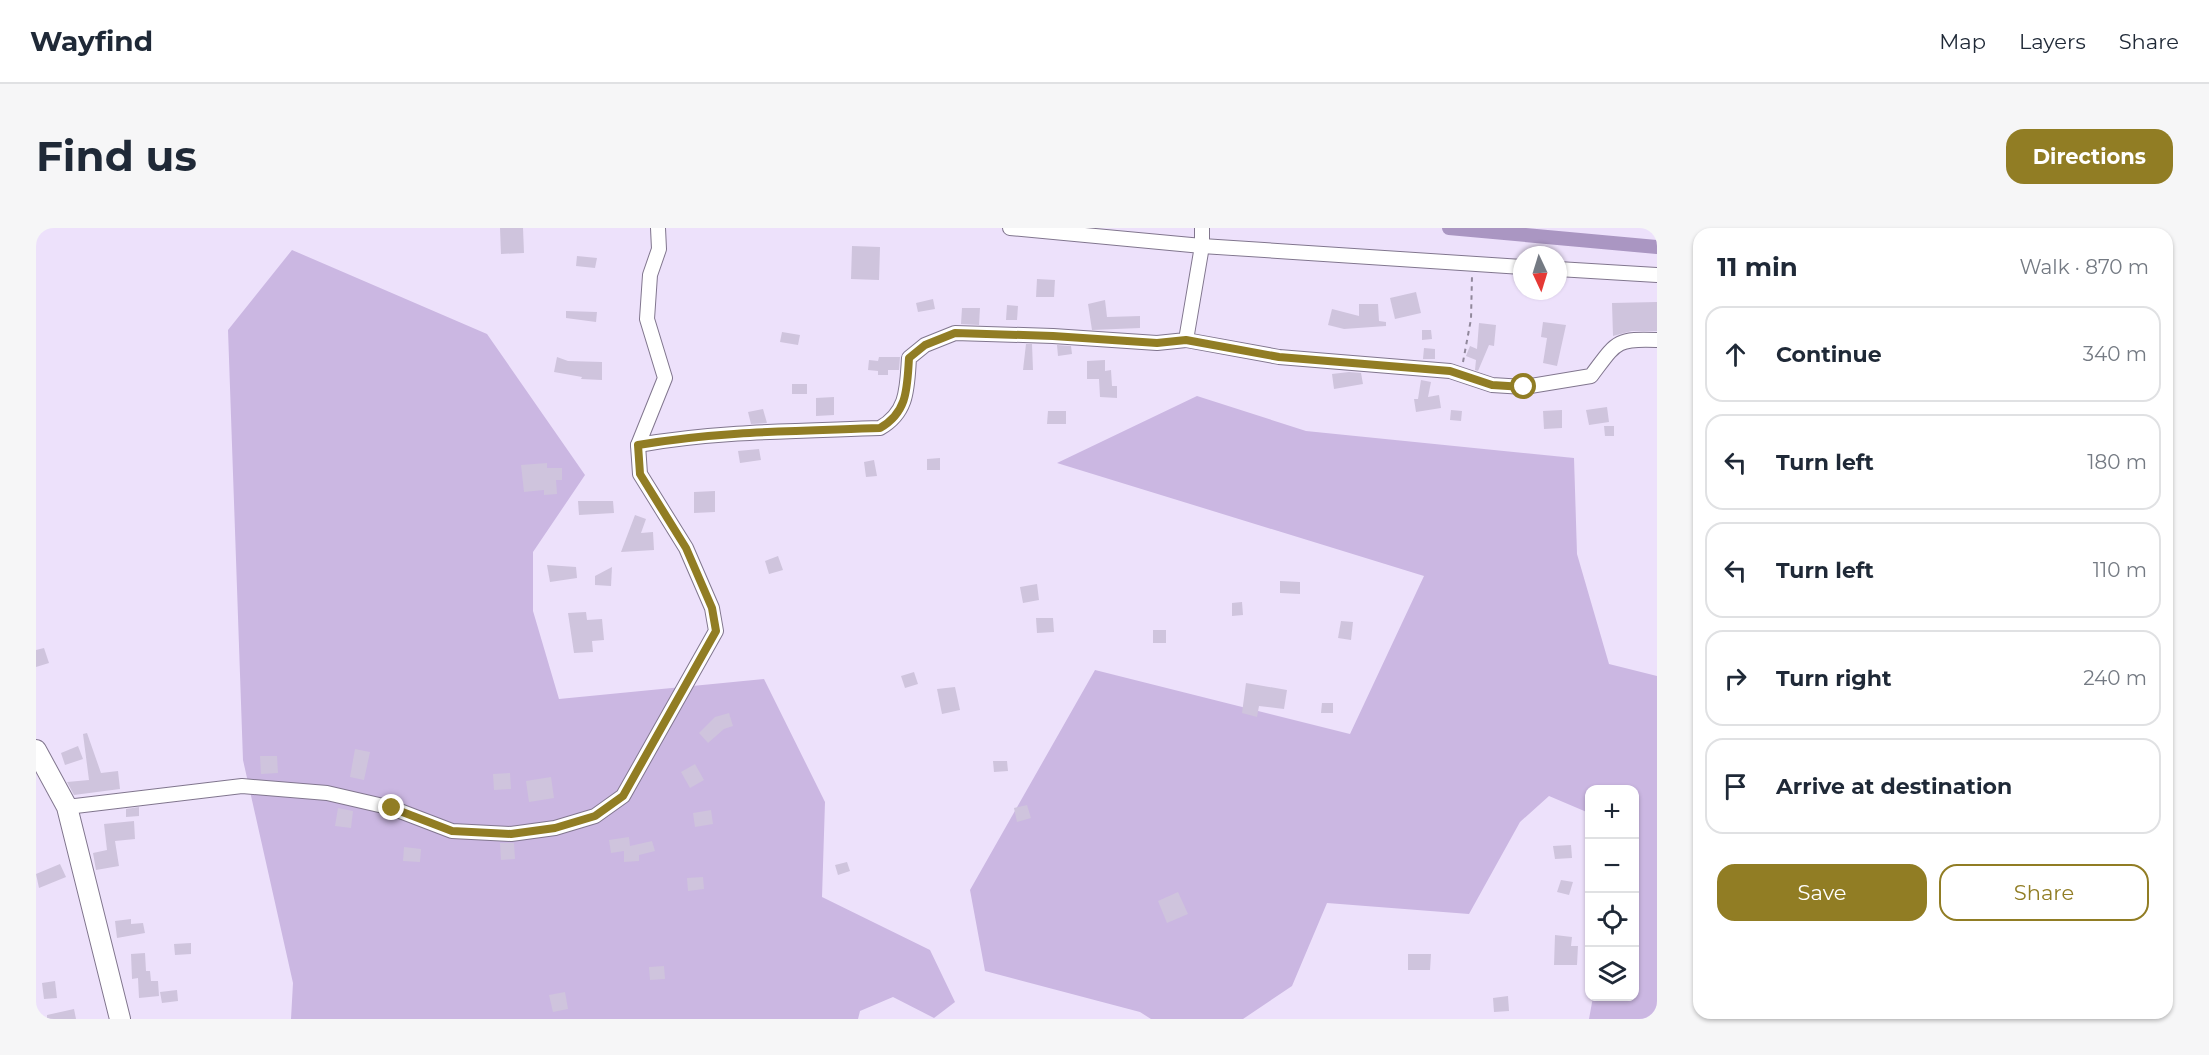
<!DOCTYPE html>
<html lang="en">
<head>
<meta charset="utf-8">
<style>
  body { margin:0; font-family:Montserrat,sans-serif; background:#f6f6f7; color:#1f2937 }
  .controls { position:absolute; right:18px; bottom:18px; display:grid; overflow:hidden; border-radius:12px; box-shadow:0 2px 4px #0004 }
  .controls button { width:54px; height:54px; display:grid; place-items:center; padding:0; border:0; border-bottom:2px solid #e0e1e3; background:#fff; color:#1f2937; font:30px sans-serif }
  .compass { position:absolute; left:1477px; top:18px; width:54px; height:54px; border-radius:50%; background:#fff; box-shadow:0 2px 4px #0004; rotate:176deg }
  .stop { position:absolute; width:18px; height:18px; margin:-14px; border:4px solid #917d24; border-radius:50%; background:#fff }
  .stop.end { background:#917d24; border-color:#fff; box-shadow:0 2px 6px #0008 }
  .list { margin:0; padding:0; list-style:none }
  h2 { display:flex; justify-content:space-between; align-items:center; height:78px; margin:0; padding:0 24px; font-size:26px }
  h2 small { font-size:20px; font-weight:400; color:#747a83 }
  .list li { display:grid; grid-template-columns:39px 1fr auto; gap:18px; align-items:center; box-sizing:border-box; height:96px; margin:0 12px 12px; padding:0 12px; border:2px solid #e0e1e3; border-radius:18px }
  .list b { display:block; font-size:22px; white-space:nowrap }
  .list em { font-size:20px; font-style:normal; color:#747a83 }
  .actions { display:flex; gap:12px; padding:18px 24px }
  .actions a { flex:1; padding:14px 0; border:2px solid #917d24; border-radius:18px; text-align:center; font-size:21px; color:#917d24 }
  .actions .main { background:#917d24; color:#fff }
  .icon { flex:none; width:33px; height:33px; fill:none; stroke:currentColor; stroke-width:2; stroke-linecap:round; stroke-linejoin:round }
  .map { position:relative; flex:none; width:1621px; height:791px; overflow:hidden; border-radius:18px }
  header { display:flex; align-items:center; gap:36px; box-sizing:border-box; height:84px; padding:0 30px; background:#fff; border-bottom:2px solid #e0e1e3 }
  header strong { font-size:28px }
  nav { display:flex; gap:33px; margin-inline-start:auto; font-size:21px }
  .intro { display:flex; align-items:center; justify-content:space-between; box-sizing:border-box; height:144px; padding:0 36px }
  h1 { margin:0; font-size:42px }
  .button { padding:15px 27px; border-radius:18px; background:#917d24; color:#fff; font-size:21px; font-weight:700 }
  main { display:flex; gap:36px; padding:0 36px }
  aside { flex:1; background:#fff; border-radius:18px; box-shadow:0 2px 4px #0004 }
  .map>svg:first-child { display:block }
  .green { fill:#cbb7e2 }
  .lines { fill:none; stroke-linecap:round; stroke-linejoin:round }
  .canal { stroke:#aa96c2; stroke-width:14 }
  .building { fill:#cfc4dd }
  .street-casing { stroke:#81768e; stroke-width:16 }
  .secondary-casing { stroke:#81768e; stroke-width:22 }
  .path { stroke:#91889b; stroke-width:2; stroke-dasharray:4.5 4.5; stroke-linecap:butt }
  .street { stroke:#fff; stroke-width:14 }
  .secondary { stroke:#fff; stroke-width:20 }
  .route { stroke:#917d24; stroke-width:8 }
</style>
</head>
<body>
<header>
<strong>Wayfind</strong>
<nav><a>Map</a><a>Layers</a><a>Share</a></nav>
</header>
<div class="intro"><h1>Find us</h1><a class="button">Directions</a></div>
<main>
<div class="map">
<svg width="1621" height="791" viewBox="0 0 1621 791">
  <rect width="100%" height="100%" fill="#ede1fb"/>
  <!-- green -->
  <g class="green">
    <path d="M 256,22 L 451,106 L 549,247 L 497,324 L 497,383 L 523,471 L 728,451 L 789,574 L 786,669 L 894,722 L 919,774 L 898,790 L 857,769 L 824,783 L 822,791 L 255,791 L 257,755 L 207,532 L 192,102 Z"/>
    <path d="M 1161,168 L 1270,203 L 1538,230 L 1541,326 L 1573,436 L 1621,448 L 1621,791 L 1553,791 L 1557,769 L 1598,768 L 1598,562 L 1554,562 L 1553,585 L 1513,568 L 1484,594 L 1433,686 L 1291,675 L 1256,758 L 1207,791 L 1115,791 L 1104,784 L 949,743 L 934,662 L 1059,442 L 1314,506 L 1388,348 L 1021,235 Z"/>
  </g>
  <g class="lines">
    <!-- canal -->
    <path class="canal" d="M 1413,0 L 1621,19"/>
  </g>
  <!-- building -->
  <g class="building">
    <path d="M 464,0 L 487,0 L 488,25 L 465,26 Z"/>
    <path d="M 816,18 L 844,19 L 843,52 L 815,51 Z"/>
    <path d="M 541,28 L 561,30 L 559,40 L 540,38 Z"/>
    <path d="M 1001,51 L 1019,52 L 1018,69 L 1000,69 Z"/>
    <path d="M 1380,64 L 1385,85 L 1359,91 L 1354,70 Z"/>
    <path d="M 897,71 L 899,81 L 882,84 L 880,75 Z"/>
    <path d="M 1069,72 L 1071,89 L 1104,88 L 1104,100 L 1056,102 L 1052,76 Z"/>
    <path d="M 1621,74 L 1621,103 L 1596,103 L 1577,108 L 1576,75 Z"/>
    <path d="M 1323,76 L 1342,76 L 1343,93 L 1350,94 L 1350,98 L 1308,101 L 1292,97 L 1296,81 L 1323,88 Z"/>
    <path d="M 971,77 L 982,78 L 981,92 L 970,92 Z"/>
    <path d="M 926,80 L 944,80 L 943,97 L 925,96 Z"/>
    <path d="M 530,83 L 561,84 L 560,94 L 530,90 Z"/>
    <path d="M 1507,94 L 1530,97 L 1521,138 L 1507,135 L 1511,110 L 1505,109 Z"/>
    <path d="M 1443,95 L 1460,97 L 1458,118 L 1453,117 L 1442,143 L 1439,142 L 1440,132 L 1430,128 L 1434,118 L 1441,121 Z"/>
    <path d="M 1386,102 L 1395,102 L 1396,111 L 1386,112 Z"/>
    <path d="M 746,104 L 764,107 L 762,117 L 744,114 Z"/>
    <path d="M 990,116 L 996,116 L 997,142 L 987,142 Z"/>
    <path d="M 1021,117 L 1035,118 L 1036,126 L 1022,128 Z"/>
    <path d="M 1388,120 L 1399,121 L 1399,131 L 1387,131 Z"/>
    <path d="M 521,129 L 532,133 L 566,134 L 566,152 L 545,151 L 546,149 L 518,144 Z"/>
    <path d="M 843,129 L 864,129 L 863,142 L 852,142 L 852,147 L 842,147 L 842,143 L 832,142 L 833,132 L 842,133 Z"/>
    <path d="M 1069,132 L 1069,143 L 1075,142 L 1076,158 L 1081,158 L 1081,170 L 1064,169 L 1063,151 L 1051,151 L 1051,133 Z"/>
    <path d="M 1313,144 L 1325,145 L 1327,156 L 1298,161 L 1296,146 Z"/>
    <path d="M 1385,152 L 1395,154 L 1392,169 L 1403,167 L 1405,180 L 1380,184 L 1378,171 L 1382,171 Z"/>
    <rect x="756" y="156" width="15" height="10"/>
    <path d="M 798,169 L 798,187 L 780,188 L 780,170 Z"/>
    <path d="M 1571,179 L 1573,194 L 1553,197 L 1550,182 Z"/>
    <path d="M 727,181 L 731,195 L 715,196 L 712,184 Z"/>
    <path d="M 1415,182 L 1426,183 L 1425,193 L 1414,192 Z"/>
    <path d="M 1526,182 L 1526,200 L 1508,201 L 1507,183 Z"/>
    <path d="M 1012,183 L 1030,183 L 1030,196 L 1011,196 Z"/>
    <path d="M 1568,198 L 1578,198 L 1578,208 L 1569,208 Z"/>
    <path d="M 723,221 L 725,232 L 704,235 L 702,223 Z"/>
    <path d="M 904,230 L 904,242 L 891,242 L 891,231 Z"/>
    <path d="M 838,232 L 841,248 L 830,249 L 828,234 Z"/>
    <path d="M 511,235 L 511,240 L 526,240 L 526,252 L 520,252 L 521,266 L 508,267 L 508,262 L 488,264 L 485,237 Z"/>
    <path d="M 679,263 L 679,284 L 658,285 L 658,264 Z"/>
    <path d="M 542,273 L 577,273 L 578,285 L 543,287 Z"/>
    <path d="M 599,287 L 610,291 L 605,305 L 617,304 L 618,322 L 585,324 Z"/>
    <path d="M 742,328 L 747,342 L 733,346 L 729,333 Z"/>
    <path d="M 511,337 L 540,339 L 541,350 L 514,354 Z"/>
    <path d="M 576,339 L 575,358 L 559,357 L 559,348 Z"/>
    <path d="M 1244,353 L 1264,354 L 1264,366 L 1244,365 Z"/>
    <path d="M 1001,356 L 1003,372 L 987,375 L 984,359 Z"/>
    <path d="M 1206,374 L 1207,387 L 1196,388 L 1196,375 Z"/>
    <path d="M 550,384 L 551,392 L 566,391 L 568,412 L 556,413 L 557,424 L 538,425 L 532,385 Z"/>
    <path d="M 1000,390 L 1017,390 L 1018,404 L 1001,405 Z"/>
    <path d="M 1305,393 L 1317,394 L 1315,412 L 1302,410 Z"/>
    <rect x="1117" y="402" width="13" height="13"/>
    <path d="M 8,420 L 13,435 L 0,439 L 0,422 Z"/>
    <path d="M 878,444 L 882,456 L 869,460 L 865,448 Z"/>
    <path d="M 1210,455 L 1251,462 L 1248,481 L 1223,478 L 1221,489 L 1206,485 Z"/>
    <path d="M 919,459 L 924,482 L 906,486 L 901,461 Z"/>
    <path d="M 1286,475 L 1297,475 L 1297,485 L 1285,485 Z"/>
    <path d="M 693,485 L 697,498 L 688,501 L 672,515 L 663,505 L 679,489 Z"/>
    <path d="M 51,505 L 65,545 L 82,543 L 84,561 L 38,567 L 31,554 L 53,552 L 47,506 Z"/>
    <path d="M 42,518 L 47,531 L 29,537 L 25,525 Z"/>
    <path d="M 319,521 L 334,524 L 328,552 L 314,549 Z"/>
    <path d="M 224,528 L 241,528 L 242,545 L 225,546 Z"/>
    <path d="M 957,533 L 971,533 L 972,543 L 958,544 Z"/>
    <path d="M 659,536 L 668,552 L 654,560 L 645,544 Z"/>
    <path d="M 474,545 L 475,561 L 458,562 L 457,546 Z"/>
    <path d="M 515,549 L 518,570 L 493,574 L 490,553 Z"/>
    <path d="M 991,577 L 995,590 L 981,594 L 978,580 Z"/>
    <path d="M 103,579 L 103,588 L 90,589 L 90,581 Z"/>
    <path d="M 302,580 L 317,583 L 315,600 L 299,598 Z"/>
    <path d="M 675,582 L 677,596 L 659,599 L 657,585 Z"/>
    <path d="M 98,593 L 99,611 L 79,613 L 83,638 L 60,642 L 57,625 L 71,622 L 68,596 Z"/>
    <path d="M 593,609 L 594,618 L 616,613 L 619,623 L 603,627 L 603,633 L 588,634 L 588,623 L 575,625 L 573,612 Z"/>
    <path d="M 464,615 L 478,615 L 479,631 L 465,632 Z"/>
    <path d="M 1535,617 L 1536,630 L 1519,631 L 1517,618 Z"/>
    <path d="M 368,619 L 385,621 L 384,634 L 367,633 Z"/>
    <path d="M 811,634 L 814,643 L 802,647 L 799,637 Z"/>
    <path d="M 24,636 L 30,649 L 3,660 L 0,646 Z"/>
    <path d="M 667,649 L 668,661 L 652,663 L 651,650 Z"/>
    <path d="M 1525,652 L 1537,654 L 1533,667 L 1521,664 Z"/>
    <path d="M 1142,664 L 1152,686 L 1131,695 L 1122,673 Z"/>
    <path d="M 95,691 L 95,696 L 107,695 L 109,705 L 81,710 L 79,693 Z"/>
    <path d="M 1519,707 L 1536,709 L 1535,718 L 1542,718 L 1541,737 L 1518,737 Z"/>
    <path d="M 155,715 L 155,726 L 139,727 L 138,716 Z"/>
    <path d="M 109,725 L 110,743 L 114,743 L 115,753 L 122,753 L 123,768 L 103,770 L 102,750 L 96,751 L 95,726 Z"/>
    <path d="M 1372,726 L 1395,726 L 1394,742 L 1372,742 Z"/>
    <path d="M 628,738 L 629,751 L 614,752 L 613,739 Z"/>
    <path d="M 19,753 L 21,770 L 8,771 L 6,755 Z"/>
    <path d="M 141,762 L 142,773 L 126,775 L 124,764 Z"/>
    <path d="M 529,764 L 532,781 L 517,784 L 513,767 Z"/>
    <path d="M 1472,768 L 1473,783 L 1458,784 L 1457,770 Z"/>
    <path d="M 38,781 L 40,791 L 11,791 L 11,787 Z"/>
  </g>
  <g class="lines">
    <defs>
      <g id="street">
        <path d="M 974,0 L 1166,18 L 1486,39"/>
        <path d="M 1522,41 L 1621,47"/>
        <path d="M 1150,112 L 1243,129 L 1414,143 L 1456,157 L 1488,159 L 1555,148 C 1580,115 1579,110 1621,112"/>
        <path d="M 602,217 C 682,203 763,203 844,200 C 872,184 871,160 873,130 L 889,117 L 919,105 L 1017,108 L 1121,115 L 1150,112 L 1166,18 L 1166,0"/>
        <path d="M 31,579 L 206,558 L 291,565 L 356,580 L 416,603 L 475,606 L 519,600 L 559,588 L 587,568 L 680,403 L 676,380 L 650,320 L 604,246 L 602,217 L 629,150 L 611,91 L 614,47 L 623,21 L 622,0"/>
      </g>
      <path id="secondary" d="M 0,522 L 31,579 L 84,791"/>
    </defs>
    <!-- street casing -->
    <use href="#street" class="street-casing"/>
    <!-- secondary casing -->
    <use href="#secondary" class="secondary-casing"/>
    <!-- path -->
    <path class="path" d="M 1427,134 L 1435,91 L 1436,48"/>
    <!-- street -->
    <use href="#street" class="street"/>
    <!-- secondary -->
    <use href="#secondary" class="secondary"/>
  </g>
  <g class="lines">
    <!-- route -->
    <path class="route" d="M 356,580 L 416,603 L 475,606 L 519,600 L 559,588 L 587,568 L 680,403 L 676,380 L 650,320 L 604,246 L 602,217 C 682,203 763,203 844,200 C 872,184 871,160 873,130 L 889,117 L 919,105 L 1017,108 L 1121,115 L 1150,112 L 1243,129 L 1414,143 L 1456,157 L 1488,159"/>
  </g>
</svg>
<div class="controls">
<button>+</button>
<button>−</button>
<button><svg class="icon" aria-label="locate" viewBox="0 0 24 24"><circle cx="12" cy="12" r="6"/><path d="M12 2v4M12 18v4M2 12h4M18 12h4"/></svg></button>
<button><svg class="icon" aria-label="layers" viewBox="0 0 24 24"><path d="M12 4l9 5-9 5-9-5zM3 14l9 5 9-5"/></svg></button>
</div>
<svg class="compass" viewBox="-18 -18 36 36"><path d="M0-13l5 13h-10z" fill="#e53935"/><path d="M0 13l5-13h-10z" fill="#747a83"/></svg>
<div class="stop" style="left:1488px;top:159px"></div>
<div class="stop end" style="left:356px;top:580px"></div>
</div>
<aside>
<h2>11 min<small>Walk · 870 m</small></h2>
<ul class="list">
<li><svg class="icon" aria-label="ahead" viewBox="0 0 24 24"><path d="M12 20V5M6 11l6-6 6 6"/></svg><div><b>Continue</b></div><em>340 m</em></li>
<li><svg class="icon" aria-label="left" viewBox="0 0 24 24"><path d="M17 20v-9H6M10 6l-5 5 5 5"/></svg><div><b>Turn left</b></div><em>180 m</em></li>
<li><svg class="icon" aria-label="left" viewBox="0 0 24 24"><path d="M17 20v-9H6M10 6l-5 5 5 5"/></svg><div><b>Turn left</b></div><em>110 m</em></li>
<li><svg class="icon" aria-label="right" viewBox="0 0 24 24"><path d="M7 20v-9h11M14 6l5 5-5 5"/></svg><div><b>Turn right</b></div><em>240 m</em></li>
<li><svg class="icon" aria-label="arrive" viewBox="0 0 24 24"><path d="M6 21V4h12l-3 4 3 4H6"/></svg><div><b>Arrive at destination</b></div></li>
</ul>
<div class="actions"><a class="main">Save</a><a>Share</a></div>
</aside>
</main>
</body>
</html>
